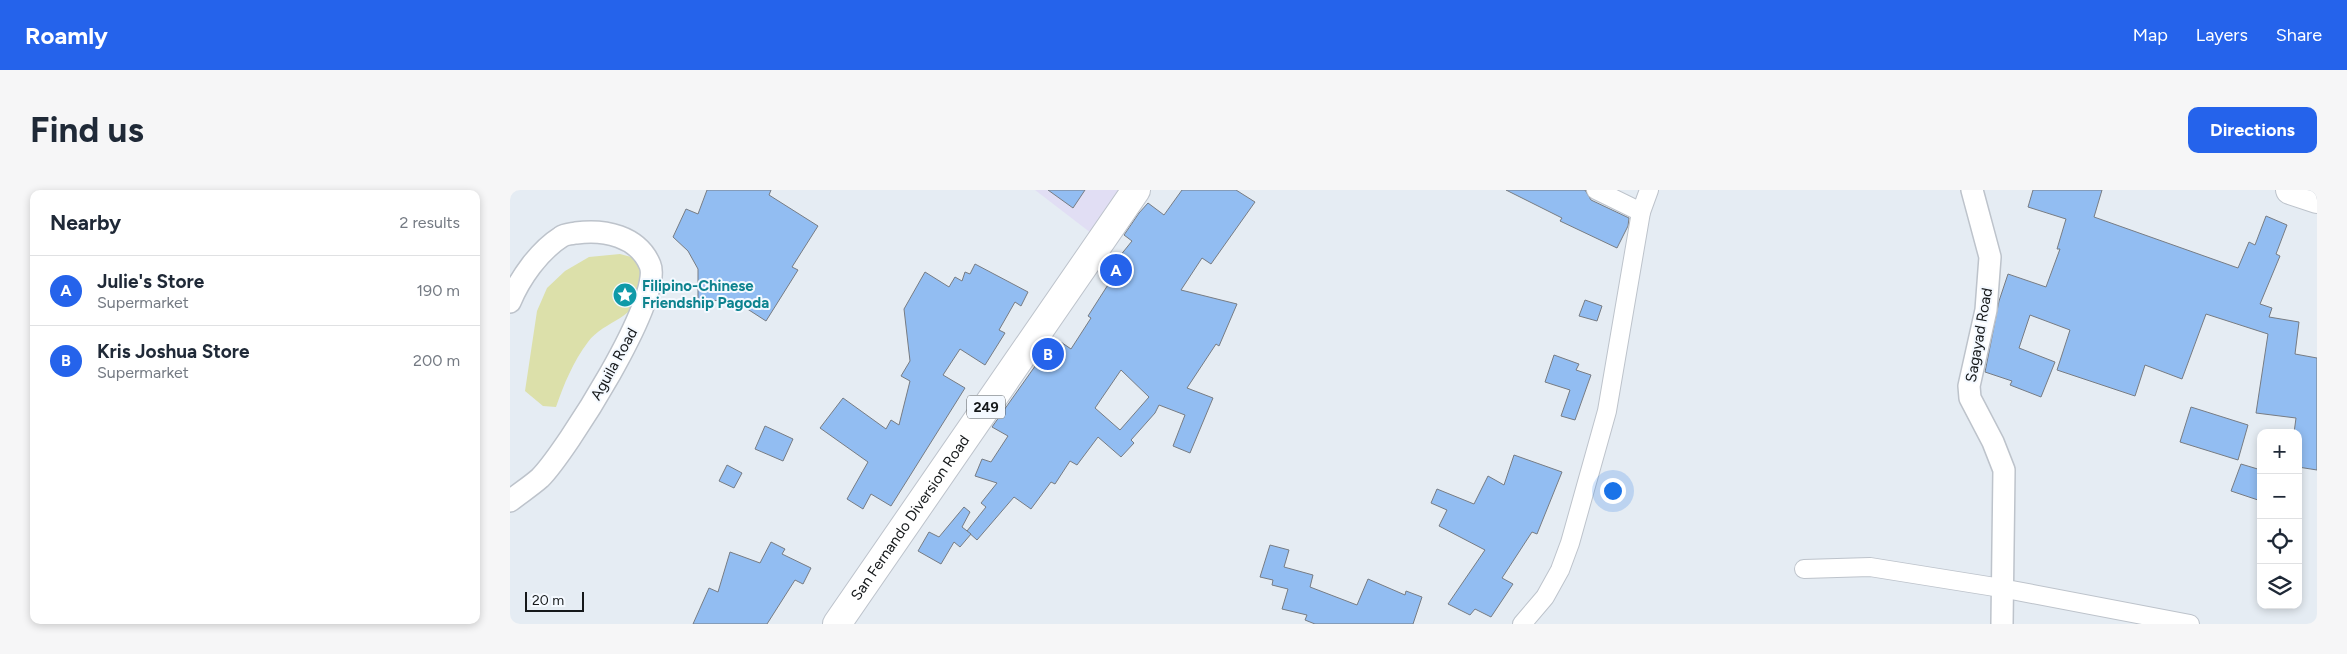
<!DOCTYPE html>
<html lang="en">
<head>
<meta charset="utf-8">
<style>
  body { margin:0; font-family:Figtree,sans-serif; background:#f6f6f7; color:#1f2937 }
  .controls { position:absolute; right:15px; bottom:15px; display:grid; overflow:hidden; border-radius:10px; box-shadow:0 2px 8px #0003 }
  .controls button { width:45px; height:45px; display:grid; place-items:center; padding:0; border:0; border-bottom:1px solid #e0e1e3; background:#fff; color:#1f2937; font:25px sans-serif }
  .scale { position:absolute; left:15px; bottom:12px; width:59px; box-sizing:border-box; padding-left:5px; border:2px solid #15181a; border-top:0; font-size:14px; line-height:18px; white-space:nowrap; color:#15181a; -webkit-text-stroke:4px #f4f9ff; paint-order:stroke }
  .you { position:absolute; left:1102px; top:300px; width:18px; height:18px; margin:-12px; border:4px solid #fff; border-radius:50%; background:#1a73e8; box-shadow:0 0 0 8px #1a73e833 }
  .badge { display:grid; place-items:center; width:32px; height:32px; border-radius:50%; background:#2563eb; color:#fff; font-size:16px; font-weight:700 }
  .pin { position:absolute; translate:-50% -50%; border:2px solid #fff; box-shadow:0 1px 5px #0006 }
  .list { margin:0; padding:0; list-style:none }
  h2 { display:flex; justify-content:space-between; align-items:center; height:65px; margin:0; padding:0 20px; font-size:21px }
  h2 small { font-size:16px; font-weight:400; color:#747a83 }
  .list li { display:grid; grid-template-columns:32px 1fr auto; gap:15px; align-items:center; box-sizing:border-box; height:70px; padding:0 20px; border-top:1px solid #e0e1e3 }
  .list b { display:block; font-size:19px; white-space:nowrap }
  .list p { margin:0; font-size:16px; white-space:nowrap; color:#747a83 }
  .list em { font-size:16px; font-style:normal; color:#747a83 }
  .icon { flex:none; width:28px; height:28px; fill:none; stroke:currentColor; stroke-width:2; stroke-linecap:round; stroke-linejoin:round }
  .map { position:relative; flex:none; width:1807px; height:434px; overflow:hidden; border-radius:10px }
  header { display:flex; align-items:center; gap:30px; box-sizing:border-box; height:70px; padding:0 25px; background:#2563eb; color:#fff }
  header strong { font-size:24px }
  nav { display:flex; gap:28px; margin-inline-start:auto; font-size:18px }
  .intro { display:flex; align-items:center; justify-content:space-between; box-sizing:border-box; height:120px; padding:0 30px }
  h1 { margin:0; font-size:35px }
  .button { padding:12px 22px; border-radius:10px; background:#2563eb; color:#fff; font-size:18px; font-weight:700 }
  main { display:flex; gap:30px; padding:0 30px }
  aside { flex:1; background:#fff; border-radius:10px; box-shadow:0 2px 8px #0003 }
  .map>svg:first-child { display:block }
  .commercial { fill:#e1def4 }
  .green { fill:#dce0aa }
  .building { fill:#92bdf2; stroke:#777c83; fill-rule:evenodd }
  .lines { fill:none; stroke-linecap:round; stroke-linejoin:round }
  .minor-casing { stroke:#bdc3cb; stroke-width:20 }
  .tertiary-casing { stroke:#bdc3cb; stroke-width:24 }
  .primary-casing { stroke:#bdc3cb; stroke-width:30 }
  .trunk-casing { stroke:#bdc3cb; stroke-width:30 }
  .minor { stroke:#fff; stroke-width:18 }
  .tertiary { stroke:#fff; stroke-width:21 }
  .primary { stroke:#fff; stroke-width:28 }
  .trunk { stroke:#fff; stroke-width:28 }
  .labels { text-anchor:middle; stroke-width:4; stroke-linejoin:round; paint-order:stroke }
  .shield { fill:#f4f9ff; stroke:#585c5f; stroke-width:1 }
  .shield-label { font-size:14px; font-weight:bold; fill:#15181a }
  .culture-label { font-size:15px; font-weight:bold; fill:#0d838f; stroke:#f4f9ff; text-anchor:start }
  .street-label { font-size:15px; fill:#15181a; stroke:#f4f9ff }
</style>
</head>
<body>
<header>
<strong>Roamly</strong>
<nav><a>Map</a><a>Layers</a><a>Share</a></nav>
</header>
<div class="intro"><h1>Find us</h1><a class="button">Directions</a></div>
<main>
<aside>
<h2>Nearby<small>2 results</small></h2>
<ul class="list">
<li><span class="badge">A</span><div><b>Julie's Store</b><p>Supermarket</p></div><em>190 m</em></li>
<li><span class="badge">B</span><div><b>Kris Joshua Store</b><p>Supermarket</p></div><em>200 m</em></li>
</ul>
</aside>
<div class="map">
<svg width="1807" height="434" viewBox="0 0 1807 434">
  <rect width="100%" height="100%" fill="#e5ecf3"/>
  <!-- commercial -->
  <path class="commercial" d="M 525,0 L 610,0 L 581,43 Z"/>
  <!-- green -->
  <path class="green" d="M 110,64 L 125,68 C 132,78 132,84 131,96 C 129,129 94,130 78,152 C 63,172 54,194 46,217 L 33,216 L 15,201 L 27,121 L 37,98 L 55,81 L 79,67 Z"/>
  <!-- building -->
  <g class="building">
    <path d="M 197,0 L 261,0 L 259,5 L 308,36 L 282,77 L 288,80 L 256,131 L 225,111 L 188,110 L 188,79 L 178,61 L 163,47 L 176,19 L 188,24 Z"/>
    <path d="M 538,0 L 575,0 L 563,18 Z"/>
    <path d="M 672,0 L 726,0 L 745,12 L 701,74 L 692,68 L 671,100 L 727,114 L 709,156 L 706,154 L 677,198 L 703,208 L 680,263 L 663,256 L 675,225 L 649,215 L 645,223 L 621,250 L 624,253 L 611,267 L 588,247 L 567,275 L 560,271 L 545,294 L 541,292 L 521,319 L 504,307 L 467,350 L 457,341 L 476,317 L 471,313 L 487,293 L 465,286 L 472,269 L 481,272 L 498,246 L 482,237 L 545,148 L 561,159 L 581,128 L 578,126 L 603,87 L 597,82 L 622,51 L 614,45 L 629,23 L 638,13 L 654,25 ZM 611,180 L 639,207 L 610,240 L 585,218 Z"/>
    <path d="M 996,0 L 1075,0 L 1081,10 L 1119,28 L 1118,36 L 1107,58 L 1050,31 L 1052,28 Z"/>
    <path d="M 1523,0 L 1592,0 L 1584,27 L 1728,78 L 1739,52 L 1745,55 L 1756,26 L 1777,35 L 1766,64 L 1770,66 L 1750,114 L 1762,118 L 1759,127 L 1789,132 L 1785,164 L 1807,168 L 1807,280 L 1788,277 L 1788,243 L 1784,243 L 1786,228 L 1746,223 L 1758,144 L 1696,124 L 1672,189 L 1635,175 L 1625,206 L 1547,180 L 1560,140 L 1520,125 L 1509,158 L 1545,172 L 1531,207 L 1500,195 L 1502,191 L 1475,182 L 1489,111 L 1498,84 L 1536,97 L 1550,59 L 1547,59 L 1556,29 L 1518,17 Z"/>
    <path d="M 465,74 L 518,102 L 511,116 L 505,112 L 489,140 L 495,143 L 475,175 L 450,159 L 433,185 L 455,198 L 381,316 L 361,304 L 353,319 L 337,309 L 358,272 L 310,238 L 333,208 L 376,239 L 381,230 L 389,235 L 400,191 L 391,186 L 400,171 L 394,119 L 415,82 L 439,97 L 445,87 L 452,91 L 455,82 L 460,84 Z"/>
    <path d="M 1075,110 L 1092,116 L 1087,131 L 1069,126 Z"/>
    <path d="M 1044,165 L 1069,174 L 1066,180 L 1081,185 L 1065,230 L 1051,226 L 1060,200 L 1035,192 Z"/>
    <path d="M 1681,217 L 1738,235 L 1728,270 L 1670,252 Z"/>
    <path d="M 255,236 L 283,249 L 273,271 L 245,259 Z"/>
    <path d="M 1004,265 L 1052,282 L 1027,344 L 1022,342 L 992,388 L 1003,394 L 981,427 L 965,419 L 960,425 L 938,414 L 975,360 L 929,336 L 937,320 L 921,313 L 927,299 L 964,314 L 978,286 L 994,295 Z"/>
    <path d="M 1731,274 L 1751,280 L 1751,311 L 1721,301 Z"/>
    <path d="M 217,275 L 232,283 L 224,298 L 209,291 Z"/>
    <path d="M 454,317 L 460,322 L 452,337 L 461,344 L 450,357 L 444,352 L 431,374 L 408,361 L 419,342 L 429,347 Z"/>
    <path d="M 261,352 L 275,359 L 272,364 L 301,378 L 293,394 L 285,390 L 257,434 L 183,434 L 199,398 L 208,402 L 220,362 L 250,373 Z"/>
    <path d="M 760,355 L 779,360 L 774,377 L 803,385 L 800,397 L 847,415 L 858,389 L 895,405 L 896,401 L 912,407 L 903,434 L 805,434 L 795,430 L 797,425 L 772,419 L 778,399 L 762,395 L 763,390 L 750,387 Z"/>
  </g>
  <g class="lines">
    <defs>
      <g id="minor">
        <path d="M 1086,0 L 1131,22"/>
        <path d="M 1294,379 L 1360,377 L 1491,398 L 1680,434"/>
        <path d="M 1012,434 L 1035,407 L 1050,380 L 1060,353 L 1097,221 L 1131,22 L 1139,0"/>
      </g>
      <g id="tertiary">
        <path d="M 1462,0 L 1480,67 L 1476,120 L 1459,196 L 1460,208 L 1483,252 L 1494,280 L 1492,434"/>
        <path d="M 0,112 C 10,88 29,61 51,47 C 55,44 61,44 66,43 C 94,39 128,46 140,75 C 154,107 56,262 30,288 C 21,296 10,303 0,311"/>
      </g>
      <path id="primary" d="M 1780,0 L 1807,9"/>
      <g id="trunk">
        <path id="s1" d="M 327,434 L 626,0"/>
      </g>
    </defs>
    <!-- minor casing -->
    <use href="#minor" class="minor-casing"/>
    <!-- tertiary casing -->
    <use href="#tertiary" class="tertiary-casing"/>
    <!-- primary casing -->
    <use href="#primary" class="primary-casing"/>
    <!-- trunk casing -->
    <use href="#trunk" class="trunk-casing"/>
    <!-- minor -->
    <use href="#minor" class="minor"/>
    <!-- tertiary -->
    <use href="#tertiary" class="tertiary"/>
    <!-- primary -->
    <use href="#primary" class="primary"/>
    <!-- trunk -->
    <use href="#trunk" class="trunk"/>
  </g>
  <!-- icons -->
  <defs>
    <symbol id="sight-disc" viewBox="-11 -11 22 22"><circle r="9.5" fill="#0f9aa8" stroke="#f4f9ff"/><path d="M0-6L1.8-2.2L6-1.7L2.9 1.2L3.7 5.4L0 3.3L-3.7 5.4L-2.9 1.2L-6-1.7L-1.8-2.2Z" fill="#fff"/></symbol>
  </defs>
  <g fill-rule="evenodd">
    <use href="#sight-disc" x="101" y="91" width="28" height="28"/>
  </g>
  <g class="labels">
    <!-- shield labels -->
    <rect class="shield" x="457" y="205.5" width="38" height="23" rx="4"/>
    <g class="shield-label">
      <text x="476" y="222">249</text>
    </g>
    <!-- culture labels -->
    <g class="culture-label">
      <text x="132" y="101">Filipino-Chinese<tspan x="132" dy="17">Friendship Pagoda</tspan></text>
    </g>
    <!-- street labels -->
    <g class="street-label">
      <text transform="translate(1469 145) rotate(-80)" y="5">Sagayad Road</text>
      <text transform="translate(104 174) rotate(-61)" y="5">Aguila Road</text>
      <text dy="5" stroke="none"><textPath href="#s1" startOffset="129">San Fernando Diversion Road</textPath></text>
    </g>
  </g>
</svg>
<div class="controls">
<button>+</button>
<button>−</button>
<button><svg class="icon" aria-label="locate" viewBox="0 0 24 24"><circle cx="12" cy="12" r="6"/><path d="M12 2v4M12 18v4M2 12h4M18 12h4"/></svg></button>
<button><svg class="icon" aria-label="layers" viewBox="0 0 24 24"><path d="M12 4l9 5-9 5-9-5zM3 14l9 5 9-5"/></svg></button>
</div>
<div class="scale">20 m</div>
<div class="you"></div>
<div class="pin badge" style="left:606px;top:80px">A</div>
<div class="pin badge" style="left:538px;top:164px">B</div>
</div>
</main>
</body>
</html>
